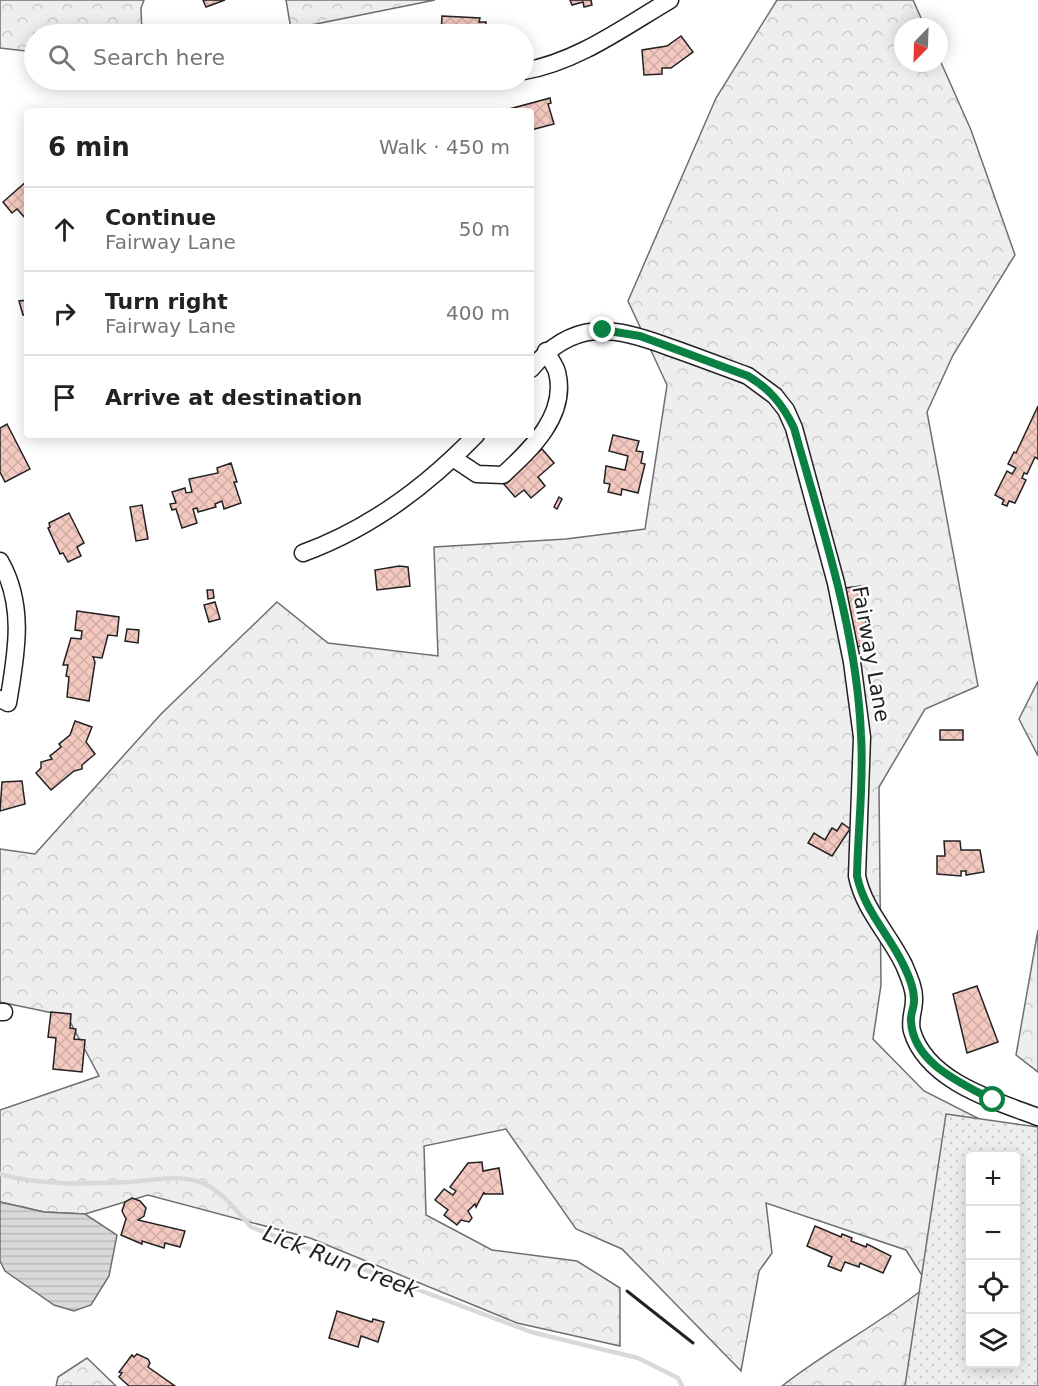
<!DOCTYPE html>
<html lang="en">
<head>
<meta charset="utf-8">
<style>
  body { margin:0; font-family:"DejaVu Sans",sans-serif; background:#f6f6f6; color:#222 }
  .controls { position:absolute; right:18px; bottom:18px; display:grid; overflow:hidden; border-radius:6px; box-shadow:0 3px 15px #0003 }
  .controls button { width:54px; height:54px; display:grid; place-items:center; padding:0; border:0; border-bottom:2px solid #e0e0e0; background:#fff; color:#222; font:30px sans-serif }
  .compass { position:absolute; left:894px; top:18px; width:54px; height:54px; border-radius:50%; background:#fff; box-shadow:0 3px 15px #0003; rotate:203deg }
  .stop { position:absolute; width:18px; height:18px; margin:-14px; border:4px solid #0b8043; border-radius:50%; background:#fff }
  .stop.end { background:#0b8043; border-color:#fff; box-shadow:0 2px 6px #0008 }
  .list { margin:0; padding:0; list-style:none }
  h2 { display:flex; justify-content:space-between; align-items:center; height:78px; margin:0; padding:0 24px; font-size:26px }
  h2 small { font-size:20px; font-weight:400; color:#767676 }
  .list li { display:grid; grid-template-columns:39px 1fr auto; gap:18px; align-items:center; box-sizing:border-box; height:84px; padding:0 24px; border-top:2px solid #e0e0e0 }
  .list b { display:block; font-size:22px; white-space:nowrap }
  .list p { margin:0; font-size:20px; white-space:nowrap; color:#767676 }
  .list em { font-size:20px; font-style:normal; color:#767676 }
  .icon { flex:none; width:33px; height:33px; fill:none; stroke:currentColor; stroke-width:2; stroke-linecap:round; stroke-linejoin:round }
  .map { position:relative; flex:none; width:1038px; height:1386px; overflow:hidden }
  .search { position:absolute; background:#fff; box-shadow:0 3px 15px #0003; left:24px; top:24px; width:510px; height:66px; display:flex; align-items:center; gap:15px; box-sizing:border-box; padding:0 21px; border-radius:33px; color:#767676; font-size:22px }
  .panel { position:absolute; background:#fff; box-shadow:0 3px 15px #0003; left:24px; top:108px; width:510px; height:330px; border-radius:6px }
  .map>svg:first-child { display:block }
  .forest { fill:url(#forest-crowns); stroke:#6f6f6f; stroke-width:1.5; fill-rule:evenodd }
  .park { fill:url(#park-dots); stroke:#6f6f6f; stroke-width:1.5; fill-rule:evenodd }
  .water { fill:url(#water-rules); stroke:#6f6f6f; stroke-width:1.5 }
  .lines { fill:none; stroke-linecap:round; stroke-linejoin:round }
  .stream { stroke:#d9d9d9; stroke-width:4.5 }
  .building { fill:url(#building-cross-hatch); stroke:#222; stroke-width:1.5 }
  .minor-casing { stroke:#222; stroke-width:19 }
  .minor { stroke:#fff; stroke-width:16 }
  .wall { stroke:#222; stroke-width:3 }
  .route { stroke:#0b8043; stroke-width:8 }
  .labels { text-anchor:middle; stroke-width:4.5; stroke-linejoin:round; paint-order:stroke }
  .street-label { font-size:21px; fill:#222; stroke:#fff }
  .water-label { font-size:22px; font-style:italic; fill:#222; stroke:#fff }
</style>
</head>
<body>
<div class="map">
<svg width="1038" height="1386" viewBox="0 0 1038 1386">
  <defs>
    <pattern id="forest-crowns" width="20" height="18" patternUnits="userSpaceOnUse" patternTransform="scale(1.5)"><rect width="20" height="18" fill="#eee"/><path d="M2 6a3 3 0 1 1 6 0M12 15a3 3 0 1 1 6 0" fill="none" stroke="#ccc"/></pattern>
    <pattern id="park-dots" width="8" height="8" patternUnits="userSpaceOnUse" patternTransform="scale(1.5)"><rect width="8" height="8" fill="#eee"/><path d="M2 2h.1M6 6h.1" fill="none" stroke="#ccc" stroke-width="1.8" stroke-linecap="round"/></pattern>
    <pattern id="water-rules" width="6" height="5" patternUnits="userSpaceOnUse" patternTransform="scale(1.5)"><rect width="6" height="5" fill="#d9d9d9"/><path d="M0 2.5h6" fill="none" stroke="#bababa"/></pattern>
    <pattern id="building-cross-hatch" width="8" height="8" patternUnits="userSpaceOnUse" patternTransform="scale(1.5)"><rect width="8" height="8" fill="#f3c9c0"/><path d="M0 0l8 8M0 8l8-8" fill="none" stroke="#d0aca5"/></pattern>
  </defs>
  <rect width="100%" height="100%" fill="#fff"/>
  <!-- forest -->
  <g class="forest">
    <path d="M 0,0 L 144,0 L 141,8 L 142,34 L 34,34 L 34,52 L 0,48 Z"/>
    <path d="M 286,0 L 435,0 L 291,29 Z"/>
    <path d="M 777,0 L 913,0 L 925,27 L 903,27 L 903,63 L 939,63 L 939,58 L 971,130 L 1015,255 L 953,355 L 927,412 L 978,686 L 925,709 L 879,787 L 881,985 L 873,1039 L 924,1091 L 1005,1132 L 1038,1140 L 1038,1386 L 782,1386 C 829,1349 882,1323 928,1285 L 906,1250 L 766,1203 L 772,1253 L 759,1271 L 741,1371 L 622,1249 L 576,1229 L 506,1129 L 424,1146 L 426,1215 L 492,1250 L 577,1261 L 620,1288 L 620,1346 L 517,1323 L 310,1238 L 148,1195 L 85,1214 L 44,1212 L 0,1202 L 0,1110 L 99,1076 L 67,1016 L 0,1002 L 0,849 L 35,854 L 161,714 L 277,602 L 328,643 L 438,656 L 434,547 L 566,539 L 645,529 L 667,385 L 628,301 L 716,98 ZM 970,1156 L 1016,1156 L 1016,1364 L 970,1364 Z"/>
    <path d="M 1038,681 L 1038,756 L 1019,719 Z"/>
    <path d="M 1038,930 L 1038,1072 L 1016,1055 Z"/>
    <path d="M 87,1358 L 116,1386 L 56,1386 L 58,1377 Z"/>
  </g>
  <!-- park -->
  <path class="park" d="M 946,1114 L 1038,1127 L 1038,1386 L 905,1386 ZM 970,1156 L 1016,1156 L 1016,1364 L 970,1364 Z"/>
  <!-- water -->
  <path class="water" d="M 0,1202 L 44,1212 L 85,1214 L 117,1235 L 109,1276 L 91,1305 L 74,1311 L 54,1305 L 5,1271 L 0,1261 Z"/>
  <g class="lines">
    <!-- stream -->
    <path class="stream" d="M 0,1174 C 40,1186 85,1184 127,1182 C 152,1181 176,1174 200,1182 C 221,1189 236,1211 251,1227 L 531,1332 L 638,1358 L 678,1378 L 682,1386"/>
  </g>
  <!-- building -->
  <g class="building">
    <path d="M 203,0 L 225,0 L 206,7 Z"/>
    <path d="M 570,0 L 591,0 L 592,5 L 584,7 L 583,2 L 572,5 Z"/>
    <path d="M 442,16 L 480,18 L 479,22 L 486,22 L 485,34 L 441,34 Z"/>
    <path d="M 681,36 L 693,52 L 671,68 L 662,68 L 662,74 L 644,75 L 642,50 L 667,46 Z"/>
    <path d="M 550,98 L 551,103 L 548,104 L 554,124 L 531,130 L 531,111 L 502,111 Z"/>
    <path d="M 27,181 L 27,220 L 17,209 L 12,213 L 3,202 Z"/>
    <path d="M 27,300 L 27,314 L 23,315 L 19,301 Z"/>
    <path d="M 1038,406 L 1038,459 L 1035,457 L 1027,474 L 1024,473 L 1022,478 L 1026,480 L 1015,503 L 1009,501 L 1007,506 L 1002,504 L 1004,500 L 995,495 L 1007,471 L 1012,474 L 1016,468 L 1008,464 L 1014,452 L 1016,453 Z"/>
    <path d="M 7,424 L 30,469 L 5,482 L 0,472 L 0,428 Z"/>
    <path d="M 613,435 L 639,441 L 636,451 L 643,452 L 641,463 L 645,464 L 638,493 L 622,489 L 621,495 L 608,492 L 610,484 L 604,483 L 606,466 L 625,470 L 628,456 L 609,451 Z"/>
    <path d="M 542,449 L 554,463 L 538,477 L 545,486 L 531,498 L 524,490 L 515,497 L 503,483 Z"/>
    <path d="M 231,463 L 237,482 L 234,482 L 241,503 L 224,509 L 222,501 L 215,504 L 216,507 L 198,512 L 197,508 L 193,509 L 197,523 L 182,528 L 176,509 L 172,510 L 170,504 L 176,503 L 172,492 L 185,488 L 186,493 L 192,492 L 189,479 L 218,473 L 217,468 Z"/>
    <path d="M 559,497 L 562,499 L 557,509 L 554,507 Z"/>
    <path d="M 142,505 L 148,539 L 136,541 L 130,507 Z"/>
    <path d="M 69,513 L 84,543 L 77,547 L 81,556 L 68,562 L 63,553 L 60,554 L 48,528 L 50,527 L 49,523 Z"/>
    <path d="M 399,566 L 408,567 L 410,586 L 377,590 L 375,570 Z"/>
    <path d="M 860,586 L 870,645 L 855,647 L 846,588 Z"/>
    <path d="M 207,590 L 213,590 L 214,598 L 208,599 Z"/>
    <path d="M 215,602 L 220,619 L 209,622 L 204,605 Z"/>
    <path d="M 77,611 L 119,617 L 117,636 L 108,635 L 102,658 L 93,657 L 95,662 L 89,701 L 67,697 L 69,677 L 66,676 L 68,665 L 63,665 L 71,638 L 81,639 L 82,631 L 75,630 Z"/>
    <path d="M 127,629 L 139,630 L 138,643 L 125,641 Z"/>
    <path d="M 75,721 L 92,727 L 86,742 L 95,754 L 82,765 L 82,769 L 74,771 L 51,790 L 36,773 L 41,768 L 41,762 L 52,759 L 50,756 L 61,747 L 59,744 L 70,735 Z"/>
    <rect x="940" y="730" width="23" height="10"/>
    <path d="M 22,781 L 25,804 L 0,811 L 2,782 Z"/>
    <path d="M 842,823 L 850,829 L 832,856 L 808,843 L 814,833 L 825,840 L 832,828 L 837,831 Z"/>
    <path d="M 944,841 L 960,841 L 961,850 L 980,850 L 984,872 L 966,875 L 966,871 L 961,871 L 961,876 L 937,874 L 937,856 L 945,856 Z"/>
    <path d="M 977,986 L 998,1042 L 967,1053 L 953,994 Z"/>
    <path d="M 51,1012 L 71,1014 L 70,1028 L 76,1029 L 74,1039 L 85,1040 L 82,1072 L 53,1069 L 56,1038 L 48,1037 Z"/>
    <path d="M 482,1162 L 483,1171 L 499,1168 L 503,1194 L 484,1194 L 484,1192 L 476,1207 L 475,1204 L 468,1211 L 472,1218 L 469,1222 L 461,1220 L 457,1225 L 444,1215 L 448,1210 L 435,1200 L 444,1189 L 453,1195 L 456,1191 L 450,1187 L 468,1163 Z"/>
    <path d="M 132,1198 L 140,1201 L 146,1208 L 144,1216 L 138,1220 L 185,1231 L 180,1247 L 165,1243 L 164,1248 L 142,1241 L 142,1244 L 121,1235 L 126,1219 L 122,1211 L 125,1202 Z"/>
    <path d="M 815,1226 L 841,1237 L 842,1234 L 852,1238 L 851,1241 L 866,1247 L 867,1244 L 891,1256 L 883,1273 L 860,1263 L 859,1267 L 845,1262 L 841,1271 L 828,1266 L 832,1257 L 807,1246 Z"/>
    <path d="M 337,1311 L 372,1322 L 373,1319 L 384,1322 L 378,1342 L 361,1336 L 358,1347 L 329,1338 Z"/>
    <path d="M 137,1354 L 148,1359 L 150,1363 L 148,1367 L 175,1386 L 129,1386 L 119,1377 L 122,1373 L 119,1372 L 132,1355 L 134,1357 Z"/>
  </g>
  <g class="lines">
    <defs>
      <g id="minor">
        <path d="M 524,71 C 577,62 624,27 670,0"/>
        <path d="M 531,369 C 573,319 612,326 669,347 C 695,356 721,366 748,376 L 775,396 L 786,410 L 794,428 L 836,583 L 852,662 L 862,737 L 857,876 C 864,910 889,934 904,965 C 908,975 915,989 914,1000 C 914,1011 909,1020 912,1031 C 927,1082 996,1101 1038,1117"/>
        <path d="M 453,458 L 477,474 L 503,475 C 531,449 568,415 557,372 C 555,365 549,358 546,351"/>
        <path d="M 303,553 C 369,529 428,485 476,435"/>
        <path d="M 0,561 C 26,606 16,655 8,703 L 0,699"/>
        <path d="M 0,1012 L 4,1012"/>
      </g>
    </defs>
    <!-- minor casing -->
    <use href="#minor" class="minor-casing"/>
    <!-- minor -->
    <use href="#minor" class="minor"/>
    <!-- wall -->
    <path class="wall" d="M 627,1291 L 693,1343"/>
  </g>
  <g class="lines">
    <!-- route -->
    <path class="route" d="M 603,330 L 640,336 L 748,376 C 770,389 783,405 794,428 C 822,528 857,631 861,735 C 864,781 858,829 857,876 C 864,910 888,933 903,964 C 908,974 914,988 914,999 C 915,1006 910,1014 911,1021 C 913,1063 961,1083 993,1100"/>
  </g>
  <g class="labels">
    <!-- street labels -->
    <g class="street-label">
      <text transform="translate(871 654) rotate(80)" y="7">Fairway Lane</text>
    </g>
    <!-- water labels -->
    <g class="water-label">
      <text transform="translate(341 1261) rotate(21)" y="8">Lick Run Creek</text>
    </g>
  </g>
</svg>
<div class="controls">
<button>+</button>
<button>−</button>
<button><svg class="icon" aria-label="locate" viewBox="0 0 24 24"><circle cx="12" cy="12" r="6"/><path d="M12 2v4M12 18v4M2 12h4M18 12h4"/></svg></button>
<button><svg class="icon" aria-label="layers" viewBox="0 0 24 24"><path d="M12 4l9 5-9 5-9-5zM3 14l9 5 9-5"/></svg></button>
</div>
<svg class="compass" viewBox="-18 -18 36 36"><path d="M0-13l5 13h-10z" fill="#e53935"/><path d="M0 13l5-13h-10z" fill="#767676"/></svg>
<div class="stop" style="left:993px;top:1100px"></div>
<div class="stop end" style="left:603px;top:330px"></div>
<div class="search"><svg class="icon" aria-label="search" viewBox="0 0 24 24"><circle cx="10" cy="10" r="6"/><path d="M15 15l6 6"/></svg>Search here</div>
<section class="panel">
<h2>6 min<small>Walk · 450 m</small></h2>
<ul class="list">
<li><svg class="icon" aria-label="ahead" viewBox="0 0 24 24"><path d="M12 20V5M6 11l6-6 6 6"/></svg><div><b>Continue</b><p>Fairway Lane</p></div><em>50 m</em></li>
<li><svg class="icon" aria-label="right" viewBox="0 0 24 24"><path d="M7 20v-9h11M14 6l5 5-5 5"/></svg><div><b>Turn right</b><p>Fairway Lane</p></div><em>400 m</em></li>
<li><svg class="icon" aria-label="arrive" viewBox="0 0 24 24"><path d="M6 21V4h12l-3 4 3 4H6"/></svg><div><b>Arrive at destination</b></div></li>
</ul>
</section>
</div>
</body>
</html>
